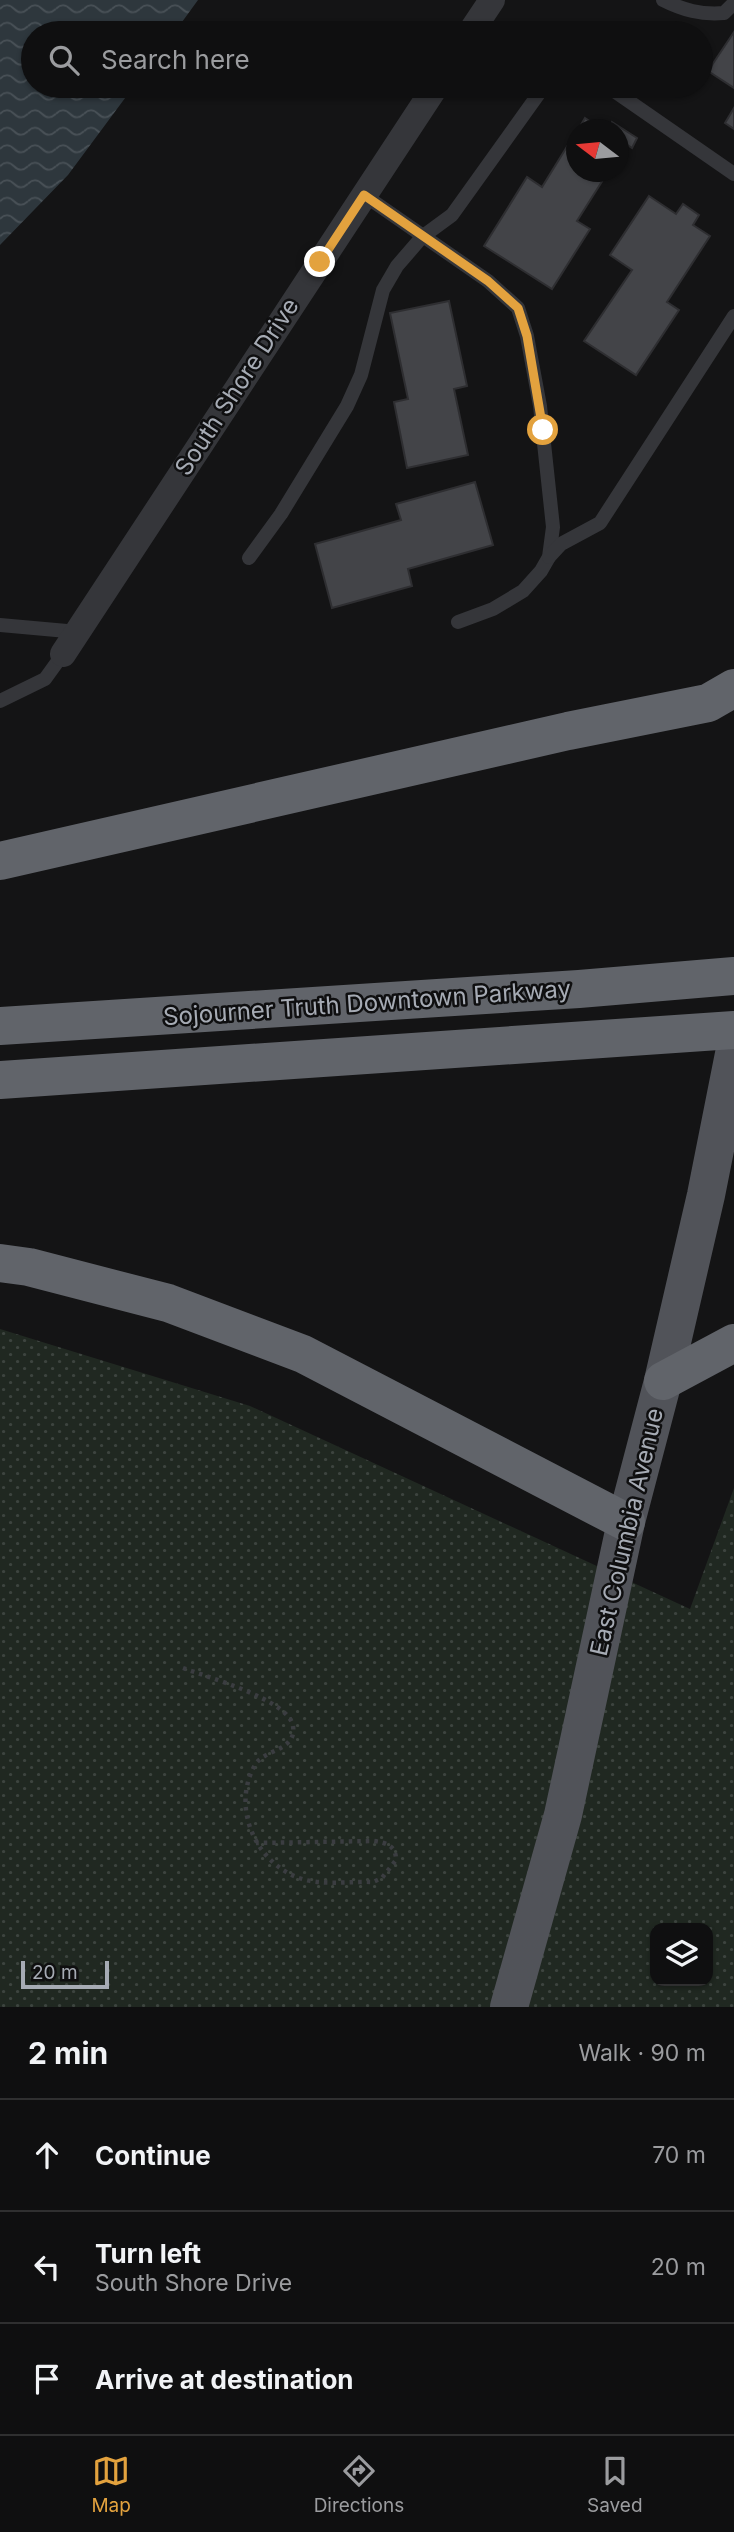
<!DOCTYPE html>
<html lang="en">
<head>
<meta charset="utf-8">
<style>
  body { margin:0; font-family:Inter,sans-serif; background:#1d1d1e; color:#f1f3f6 }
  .controls { position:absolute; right:21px; bottom:21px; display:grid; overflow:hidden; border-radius:14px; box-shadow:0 2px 5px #0004 }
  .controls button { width:63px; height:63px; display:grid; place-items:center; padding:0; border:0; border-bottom:2px solid #2f2f30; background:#0f0f10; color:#f1f3f6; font:35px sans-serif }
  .compass { position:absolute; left:566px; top:119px; width:63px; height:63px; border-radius:50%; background:#0f0f10; box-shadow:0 2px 5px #0004; rotate:286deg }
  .scale { position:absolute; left:21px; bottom:18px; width:88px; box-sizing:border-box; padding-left:7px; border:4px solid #a6abb4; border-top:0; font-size:19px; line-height:24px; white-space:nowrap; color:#a6abb4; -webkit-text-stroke:5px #0f0f10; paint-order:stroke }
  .stop { position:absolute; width:21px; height:21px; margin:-16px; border:5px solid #e3a23e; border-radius:50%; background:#fff }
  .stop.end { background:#e3a23e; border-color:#fff; box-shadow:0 2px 7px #0008 }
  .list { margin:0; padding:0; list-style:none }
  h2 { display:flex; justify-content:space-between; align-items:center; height:91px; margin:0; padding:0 28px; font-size:30px }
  h2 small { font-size:23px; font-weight:400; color:#9b9c9f }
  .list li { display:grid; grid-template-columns:46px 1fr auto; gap:21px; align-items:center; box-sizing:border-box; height:112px; padding:0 28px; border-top:2px solid #2f2f30 }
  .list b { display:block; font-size:26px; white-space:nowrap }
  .list p { margin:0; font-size:23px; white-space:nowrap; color:#9b9c9f }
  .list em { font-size:23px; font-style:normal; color:#9b9c9f }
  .icon { flex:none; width:38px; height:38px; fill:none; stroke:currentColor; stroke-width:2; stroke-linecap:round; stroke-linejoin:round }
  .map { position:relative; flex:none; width:734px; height:2007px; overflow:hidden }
  .search { position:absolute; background:#0f0f10; box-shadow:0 2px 5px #0004; left:21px; right:21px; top:21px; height:77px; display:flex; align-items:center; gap:18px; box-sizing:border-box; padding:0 24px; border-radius:38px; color:#9b9c9f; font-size:26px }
  .sheet { height:427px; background:#0f0f10 }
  nav { display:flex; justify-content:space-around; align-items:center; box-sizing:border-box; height:98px; border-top:2px solid #2f2f30; background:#0f0f10; font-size:19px; color:#9b9c9f }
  nav a { display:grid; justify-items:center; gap:4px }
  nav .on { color:#e3a23e }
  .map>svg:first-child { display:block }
  .grass { fill:url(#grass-dots); fill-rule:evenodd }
  .water { fill:url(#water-waves) }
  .building { fill:#434448; stroke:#2e2e31; stroke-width:2 }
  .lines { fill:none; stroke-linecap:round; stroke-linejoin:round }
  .path { stroke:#3b3d41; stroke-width:4.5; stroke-dasharray:3.5 5; stroke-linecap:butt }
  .service { stroke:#35363a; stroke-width:14 }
  .minor { stroke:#35363a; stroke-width:26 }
  .primary { stroke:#515359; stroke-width:38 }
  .motorway { stroke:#61646a; stroke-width:38 }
  .route { stroke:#e3a23e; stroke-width:9 }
  .labels { text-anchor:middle; stroke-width:5; stroke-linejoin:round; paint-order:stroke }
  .street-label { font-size:24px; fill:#a6abb4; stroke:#0f0f10 }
</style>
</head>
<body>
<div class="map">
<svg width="734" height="2007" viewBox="0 0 734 2007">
  <defs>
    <pattern id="grass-dots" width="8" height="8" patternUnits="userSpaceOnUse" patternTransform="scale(1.75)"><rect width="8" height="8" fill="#202821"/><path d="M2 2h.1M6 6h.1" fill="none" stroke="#3d443f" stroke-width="1.8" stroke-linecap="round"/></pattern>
    <pattern id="water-waves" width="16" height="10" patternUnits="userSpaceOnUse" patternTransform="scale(1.75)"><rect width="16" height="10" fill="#2e373d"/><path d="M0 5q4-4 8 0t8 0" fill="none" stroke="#495157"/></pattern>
  </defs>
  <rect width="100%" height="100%" fill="#141415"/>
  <!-- grass -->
  <path class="grass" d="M 0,1329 L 250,1406 L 690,1609 L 734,1488 L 734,2007 L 0,2007 ZM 655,1928 L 708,1928 L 708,1981 L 655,1981 Z"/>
  <!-- water -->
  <path class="water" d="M 0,0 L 198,0 L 174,33 L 33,33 L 33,86 L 134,86 L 68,175 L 0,245 Z"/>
  <!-- building -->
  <g class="building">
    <path d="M 734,32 L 734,88 L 708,71 Z"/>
    <path d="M 734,108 L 734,129 L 725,123 Z"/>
    <path d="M 585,118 L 603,130 L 578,130 Z"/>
    <path d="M 612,122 L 637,138 L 632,148 L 626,144 L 618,155 L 618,130 L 607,130 Z"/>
    <path d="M 576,132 L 576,172 L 608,172 L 577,221 L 590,229 L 552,289 L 484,246 L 527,177 L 542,187 Z"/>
    <path d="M 649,196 L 676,214 L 683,204 L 699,215 L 693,225 L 710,236 L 667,302 L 679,310 L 636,375 L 584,341 L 632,270 L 610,255 Z"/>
    <path d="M 449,301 L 467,386 L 454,389 L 468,455 L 407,468 L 394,402 L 408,399 L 390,313 Z"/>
    <path d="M 475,482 L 493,545 L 408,569 L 412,586 L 332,608 L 315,544 L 401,520 L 396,504 Z"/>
  </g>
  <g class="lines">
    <!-- path -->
    <path class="path" d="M 183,1668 C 207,1677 289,1700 293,1726 C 297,1751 264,1749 255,1765 C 231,1807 255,1862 299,1878 C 321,1886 351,1881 373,1882 L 382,1878 L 396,1860 C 396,1846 387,1843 374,1841 L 256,1843"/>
    <!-- service -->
    <g class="service">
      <path d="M 663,0 C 683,10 701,15 724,13 L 734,3"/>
      <path d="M 607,86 L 734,174"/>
      <path d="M 364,195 L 488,281 L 518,308 L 527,336 L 540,406 L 553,527 L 549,557 L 541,571 L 523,591 L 493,609 L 458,622"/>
      <path d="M 549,557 L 561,544 L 600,523 L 734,316"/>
      <path d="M 249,558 L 281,514 L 347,406 L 361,375 L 383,290 L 397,266 L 422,237 L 452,215 L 540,92 L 548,86"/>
      <path d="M 0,625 L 78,632"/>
      <path d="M 0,701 L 45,679 L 63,654"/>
    </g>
    <!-- minor -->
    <g class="minor">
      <path d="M 470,33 L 492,0"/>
      <path d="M 63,654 L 436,86"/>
    </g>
    <!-- primary -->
    <path class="primary" d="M 509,2007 L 563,1815 L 626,1522 L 663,1381 L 706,1195 L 734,1054"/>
    <!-- motorway -->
    <g class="motorway">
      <path d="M 0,861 L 568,731 L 708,703 L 734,688"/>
      <path d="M 0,1026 L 579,989 L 734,976"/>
      <path d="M 0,1080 L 734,1030"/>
      <path d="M 0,1263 L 29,1267 L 168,1303 L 303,1354 L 626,1522"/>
      <path d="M 663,1381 L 734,1343"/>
    </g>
  </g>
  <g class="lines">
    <!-- route -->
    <path class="route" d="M 320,262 L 364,195 L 488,281 L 518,308 L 527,336 L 543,430"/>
  </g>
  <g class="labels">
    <!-- street labels -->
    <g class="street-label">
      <text transform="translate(237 387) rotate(-57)" y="8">South Shore Drive</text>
      <text transform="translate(367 1003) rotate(-4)" y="8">Sojourner Truth Downtown Parkway</text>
      <text transform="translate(627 1532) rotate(-77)" y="8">East Columbia Avenue</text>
    </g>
  </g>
</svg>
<div class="controls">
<button><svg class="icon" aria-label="layers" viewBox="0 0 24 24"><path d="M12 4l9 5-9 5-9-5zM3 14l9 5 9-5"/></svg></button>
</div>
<svg class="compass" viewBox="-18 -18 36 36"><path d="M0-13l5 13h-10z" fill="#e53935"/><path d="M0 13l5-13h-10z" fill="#9b9c9f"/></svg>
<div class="scale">20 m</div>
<div class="stop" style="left:543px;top:430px"></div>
<div class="stop end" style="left:320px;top:262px"></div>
<div class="search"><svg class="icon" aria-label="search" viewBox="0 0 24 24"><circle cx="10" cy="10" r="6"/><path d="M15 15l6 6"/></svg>Search here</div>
</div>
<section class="sheet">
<h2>2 min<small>Walk · 90 m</small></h2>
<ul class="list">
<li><svg class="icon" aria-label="ahead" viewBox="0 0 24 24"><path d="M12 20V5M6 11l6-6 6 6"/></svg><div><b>Continue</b></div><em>70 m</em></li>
<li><svg class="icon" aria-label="left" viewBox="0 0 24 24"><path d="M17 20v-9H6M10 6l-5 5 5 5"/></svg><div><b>Turn left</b><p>South Shore Drive</p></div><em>20 m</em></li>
<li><svg class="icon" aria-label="arrive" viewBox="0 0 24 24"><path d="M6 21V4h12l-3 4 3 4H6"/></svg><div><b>Arrive at destination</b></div></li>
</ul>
</section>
<nav>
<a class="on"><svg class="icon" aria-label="map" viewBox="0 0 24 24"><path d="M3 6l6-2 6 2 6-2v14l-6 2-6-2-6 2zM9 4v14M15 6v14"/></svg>Map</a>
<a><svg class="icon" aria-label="directions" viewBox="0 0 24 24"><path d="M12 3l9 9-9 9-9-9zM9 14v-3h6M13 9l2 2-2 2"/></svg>Directions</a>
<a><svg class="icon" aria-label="saved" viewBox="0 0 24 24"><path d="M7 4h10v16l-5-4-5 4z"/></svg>Saved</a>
</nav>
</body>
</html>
